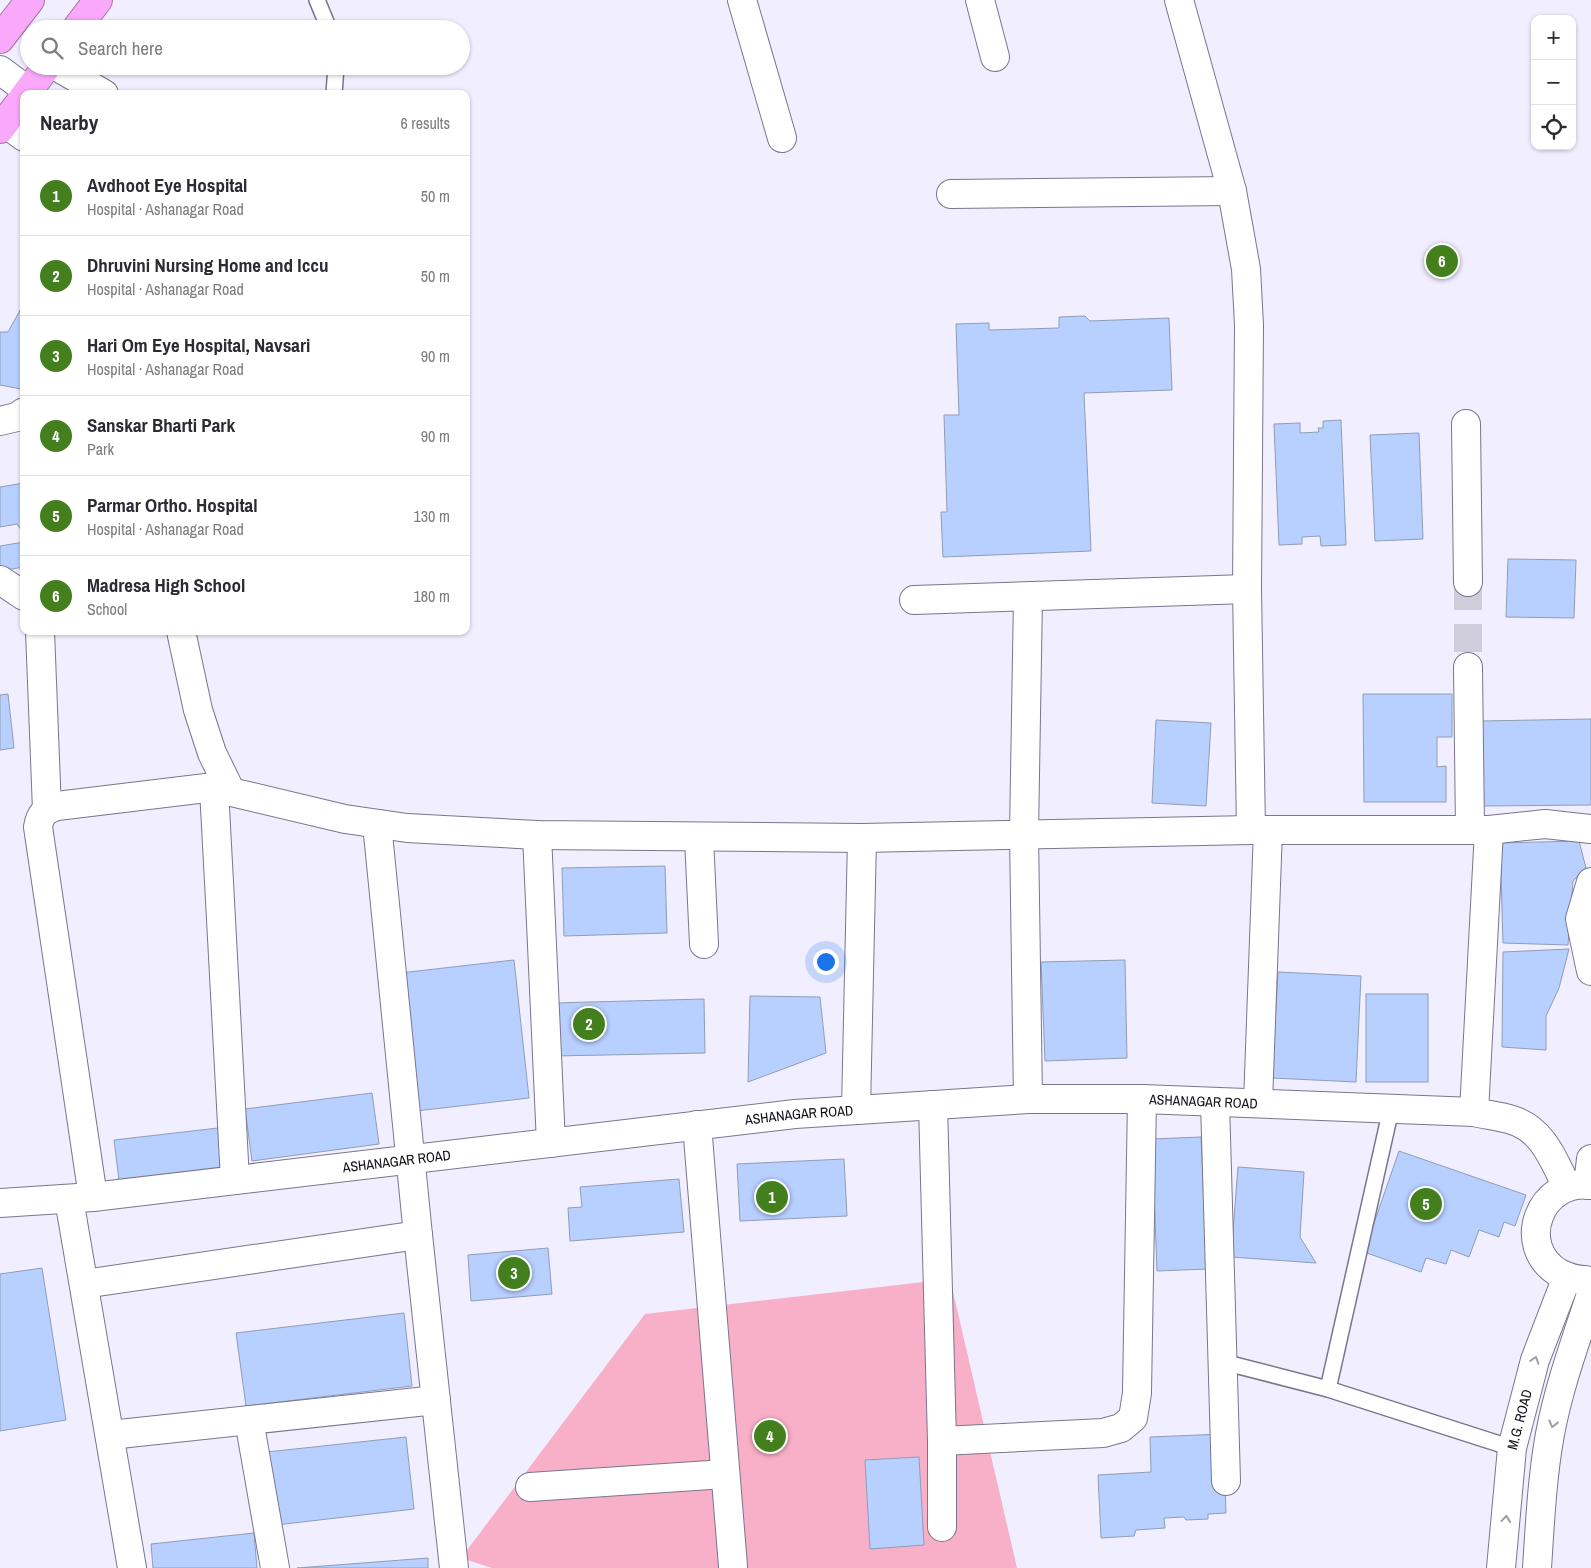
<!DOCTYPE html>
<html lang="en">
<head>
<meta charset="utf-8">
<style>
  body { margin:0; font-family:"Archivo Narrow",sans-serif; background:#f7f7f7; color:#2b2b33 }
  .controls { position:absolute; right:15px; top:15px; display:grid; overflow:hidden; border-radius:10px; box-shadow:0 1px 4px #0004 }
  .controls button { width:45px; height:45px; display:grid; place-items:center; padding:0; border:0; border-bottom:1px solid #e1e1e2; background:#fff; color:#2b2b33; font:25px sans-serif }
  .you { position:absolute; left:825px; top:961px; width:18px; height:18px; margin:-12px; border:4px solid #fff; border-radius:50%; background:#1a73e8; box-shadow:0 0 0 8px #1a73e833 }
  .badge { display:grid; place-items:center; width:32px; height:32px; border-radius:50%; background:#43801d; color:#fff; font-size:16px; font-weight:700 }
  .pin { position:absolute; translate:-50% -50%; border:2px solid #fff; box-shadow:0 1px 5px #0006 }
  .list { margin:0; padding:0; list-style:none }
  h2 { display:flex; justify-content:space-between; align-items:center; height:65px; margin:0; padding:0 20px; font-size:21px }
  h2 small { font-size:16px; font-weight:400; color:#7c7c81 }
  .list li { display:grid; grid-template-columns:32px 1fr auto; gap:15px; align-items:center; box-sizing:border-box; height:80px; padding:0 20px; border-top:1px solid #e1e1e2 }
  .list b { display:block; font-size:19px; white-space:nowrap }
  .list p { margin:0; font-size:16px; white-space:nowrap; color:#7c7c81 }
  .list em { font-size:16px; font-style:normal; color:#7c7c81 }
  .icon { flex:none; width:28px; height:28px; fill:none; stroke:currentColor; stroke-width:2; stroke-linecap:round; stroke-linejoin:round }
  .map { position:relative; flex:none; width:1591px; height:1568px; overflow:hidden }
  .search { position:absolute; background:#fff; box-shadow:0 1px 4px #0004; left:20px; top:20px; width:450px; height:55px; display:flex; align-items:center; gap:12px; box-sizing:border-box; padding:0 18px; border-radius:28px; color:#7c7c81; font-size:19px }
  .panel { position:absolute; background:#fff; box-shadow:0 1px 4px #0004; left:20px; top:90px; width:450px; height:545px; border-radius:10px }
  .map>svg:first-child { display:block }
  .green { fill:#f7b0c7 }
  .building { fill:#b7d0ff; stroke:#909db4 }
  .lines { fill:none; stroke-linecap:round; stroke-linejoin:round }
  .street-tunnel { stroke:#cfccdc; stroke-width:28; stroke-dasharray:28 14; stroke-linecap:butt }
  .lane-casing { stroke:#7a758d; stroke-width:18 }
  .street-casing { stroke:#7a758d; stroke-width:30 }
  .secondary-casing { stroke:#7a758d; stroke-width:30 }
  .highway-casing { stroke:#a772ab; stroke-width:30 }
  .lane { stroke:#fff; stroke-width:15 }
  .street { stroke:#fff; stroke-width:28 }
  .secondary { stroke:#fff; stroke-width:28 }
  .highway { stroke:#f9a8fa; stroke-width:28 }
  .oneway { stroke:#9f9fa2 }
  .labels { text-anchor:middle; stroke-width:5; stroke-linejoin:round; paint-order:stroke }
  .street-label { font-size:14px; fill:#100e17; stroke:#fefefe }
</style>
</head>
<body>
<div class="map">
<svg width="1591" height="1568" viewBox="0 0 1591 1568">
  <rect width="100%" height="100%" fill="#f1eeff"/>
  <!-- green -->
  <path class="green" d="M 950,1279 L 1017,1568 L 492,1568 L 461,1558 L 645,1314 Z"/>
  <!-- building -->
  <g class="building">
    <path d="M 24,303 L 24,384 L 21,389 L 0,385 L 0,332 L 8,332 Z"/>
    <path d="M 1085,316 L 1090,321 L 1169,318 L 1172,390 L 1084,393 L 1091,551 L 943,557 L 941,512 L 947,512 L 944,415 L 959,415 L 956,324 L 989,323 L 989,330 L 1059,328 L 1059,317 Z"/>
    <path d="M 1341,420 L 1346,545 L 1321,546 L 1320,536 L 1302,537 L 1302,544 L 1279,545 L 1274,424 L 1300,423 L 1300,433 L 1319,432 L 1318,428 L 1323,428 L 1323,421 Z"/>
    <path d="M 1419,433 L 1423,539 L 1375,541 L 1370,435 Z"/>
    <path d="M 24,483 L 24,534 L 17,524 L 0,527 L 0,487 Z"/>
    <path d="M 24,542 L 24,567 L 0,571 L 0,546 Z"/>
    <path d="M 1508,559 L 1576,560 L 1574,618 L 1506,617 Z"/>
    <path d="M 8,694 L 14,748 L 0,750 L 0,695 Z"/>
    <path d="M 1363,694 L 1452,694 L 1452,737 L 1437,737 L 1437,767 L 1446,766 L 1446,802 L 1364,802 Z"/>
    <path d="M 1591,719 L 1591,805 L 1482,806 L 1481,721 Z"/>
    <path d="M 1156,720 L 1211,723 L 1206,806 L 1152,803 Z"/>
    <path d="M 1579,841 L 1586,868 L 1573,881 L 1568,945 L 1503,943 L 1500,843 Z"/>
    <path d="M 665,866 L 667,933 L 564,936 L 562,868 Z"/>
    <path d="M 1569,949 L 1559,988 L 1546,1016 L 1546,1050 L 1502,1047 L 1503,952 Z"/>
    <path d="M 514,960 L 529,1098 L 416,1111 L 400,973 Z"/>
    <path d="M 1125,960 L 1127,1058 L 1045,1061 L 1041,962 Z"/>
    <path d="M 1278,972 L 1361,976 L 1356,1082 L 1272,1078 Z"/>
    <rect x="1366" y="994" width="62" height="88"/>
    <path d="M 750,996 L 820,997 L 826,1053 L 748,1082 Z"/>
    <path d="M 704,999 L 705,1053 L 555,1056 L 554,1003 Z"/>
    <path d="M 372,1093 L 379,1144 L 252,1161 L 245,1109 Z"/>
    <path d="M 218,1128 L 223,1168 L 119,1180 L 114,1140 Z"/>
    <path d="M 1201,1137 L 1207,1269 L 1157,1271 L 1152,1139 Z"/>
    <path d="M 1399,1151 L 1526,1195 L 1515,1226 L 1504,1222 L 1499,1237 L 1479,1230 L 1469,1257 L 1451,1250 L 1446,1264 L 1426,1258 L 1421,1272 L 1364,1252 Z"/>
    <path d="M 844,1159 L 847,1216 L 740,1221 L 737,1164 Z"/>
    <path d="M 1238,1167 L 1304,1172 L 1300,1237 L 1316,1263 L 1231,1257 Z"/>
    <path d="M 679,1179 L 684,1232 L 570,1241 L 568,1208 L 582,1207 L 580,1187 Z"/>
    <path d="M 548,1248 L 552,1294 L 471,1301 L 468,1255 Z"/>
    <path d="M 42,1268 L 66,1420 L 0,1431 L 0,1274 Z"/>
    <path d="M 404,1313 L 412,1386 L 246,1406 L 236,1333 Z"/>
    <path d="M 1223,1434 L 1226,1513 L 1208,1514 L 1208,1519 L 1186,1520 L 1184,1517 L 1164,1518 L 1165,1528 L 1136,1530 L 1134,1536 L 1101,1538 L 1098,1475 L 1151,1472 L 1150,1437 Z"/>
    <path d="M 406,1437 L 414,1509 L 276,1525 L 267,1452 Z"/>
    <path d="M 919,1457 L 924,1545 L 870,1549 L 865,1460 Z"/>
    <path d="M 254,1533 L 257,1568 L 153,1568 L 151,1544 Z"/>
    <path d="M 428,1558 L 428,1568 L 297,1568 Z"/>
  </g>
  <g class="lines">
    <!-- street-tunnel -->
    <path class="street-tunnel" d="M 1468,582 L 1468,667"/>
    <defs>
      <g id="lane">
        <path d="M 317,0 L 329,29"/>
        <path d="M 334,94 L 336,66"/>
        <path d="M 1223,1362 L 1328,1389 L 1512,1448"/>
        <path d="M 1328,1389 L 1391,1109"/>
      </g>
      <g id="street">
        <path d="M 742,0 L 782,138"/>
        <path d="M 980,0 L 995,57"/>
        <path d="M 1179,0 L 1232,191 L 1246,269 L 1249,325 L 1247,589 L 1251,830"/>
        <path d="M 56,66 L 104,94"/>
        <path d="M 5,123 L 24,137"/>
        <path d="M 951,194 L 1232,191"/>
        <path d="M 0,421 L 17,417 L 24,412"/>
        <path d="M 1466,424 L 1468,582"/>
        <path d="M 0,580 L 24,596"/>
        <path d="M 1028,597 L 1024,834 L 1028,1099"/>
        <path d="M 914,600 L 1247,589"/>
        <path d="M 40,631 L 47,810"/>
        <path d="M 181,631 L 198,710 L 212,753 L 231,792"/>
        <path d="M 1468,667 L 1470,830"/>
        <path d="M 214,789 L 235,1180"/>
        <path d="M 377,824 L 418,1235 L 454,1568"/>
        <path d="M 537,835 L 551,1143"/>
        <path d="M 699,838 L 704,944"/>
        <path d="M 1591,882 L 1580,919 L 1591,971"/>
        <path d="M 1215,1102 L 1226,1481"/>
        <path d="M 1258,1103 L 1268,830"/>
        <path d="M 933,1105 L 942,1441 L 942,1527"/>
        <path d="M 856,1110 L 862,838"/>
        <path d="M 1474,1112 L 1489,830"/>
        <path d="M 697,1125 L 733,1566"/>
        <path d="M 1588,1185 L 1591,1159"/>
        <path d="M 93,1197 L 38,827 C 40,814 45,810 57,806 L 206,788 L 231,792 L 345,819 L 407,828 L 537,835 L 862,838 L 1251,830 L 1489,830 L 1545,824 L 1591,829"/>
        <path d="M 69,1199 L 132,1568"/>
        <path d="M 84,1284 L 418,1235"/>
        <path d="M 249,1420 L 275,1568"/>
        <path d="M 110,1435 L 436,1400"/>
        <path d="M 942,1441 L 1103,1433 L 1121,1428 L 1133,1418 L 1137,1393 L 1142,1099"/>
        <path d="M 530,1487 L 725,1474"/>
      </g>
      <g id="secondary">
        <path d="M 0,70 L 28,91"/>
        <path id="s1" d="M 0,1203 L 93,1197 L 795,1114 L 1028,1099 L 1142,1099 L 1474,1112 C 1487,1115 1500,1116 1512,1120 C 1543,1129 1554,1161 1567,1187"/>
        <path d="M 1585,1280 C 1575,1280 1567,1277 1559,1273 C 1514,1246 1540,1178 1591,1185"/>
        <path id="s2" d="M 1501,1568 L 1512,1448 L 1535,1360 L 1567,1277"/>
        <path d="M 1537,1568 C 1540,1523 1542,1478 1550,1434 C 1559,1386 1576,1340 1591,1294"/>
      </g>
      <g id="highway">
        <path d="M 76,29 L 98,0"/>
        <path d="M 0,39 L 30,0"/>
        <path d="M 26,94 L 47,66"/>
        <path d="M 0,129 L 24,97"/>
      </g>
    </defs>
    <!-- lane casing -->
    <use href="#lane" class="lane-casing"/>
    <!-- street casing -->
    <use href="#street" class="street-casing"/>
    <!-- secondary casing -->
    <use href="#secondary" class="secondary-casing"/>
    <!-- highway casing -->
    <use href="#highway" class="highway-casing"/>
    <!-- lane -->
    <use href="#lane" class="lane"/>
    <!-- street -->
    <use href="#street" class="street"/>
    <!-- secondary -->
    <use href="#secondary" class="secondary"/>
    <!-- highway -->
    <use href="#highway" class="highway"/>
  </g>
  <!-- one-way arrows -->
  <defs><path id="oneway-chevron" d="M-2-3.5L2.5 0L-2 3.5" fill="none" stroke-width="1.6" stroke-linecap="round" stroke-linejoin="round" transform="scale(1.25)"/></defs>
  <g class="oneway">
    <use href="#oneway-chevron" transform="translate(1535 1360) rotate(-72)"/>
    <use href="#oneway-chevron" transform="translate(1553 1424) rotate(104)"/>
    <use href="#oneway-chevron" transform="translate(1506 1519) rotate(-85)"/>
  </g>
  <g class="labels">
    <!-- street labels -->
    <g class="street-label">
      <text dy="5" stroke="none"><textPath href="#s1" startOffset="1209">ASHANAGAR ROAD</textPath></text>
      <text dy="5" stroke="none"><textPath href="#s1" startOffset="804">ASHANAGAR ROAD</textPath></text>
      <text dy="5" stroke="none"><textPath href="#s1" startOffset="399">ASHANAGAR ROAD</textPath></text>
      <text dy="5" stroke="none"><textPath href="#s2" startOffset="150">M.G. ROAD</textPath></text>
    </g>
  </g>
</svg>
<div class="controls">
<button>+</button>
<button>−</button>
<button><svg class="icon" aria-label="locate" viewBox="0 0 24 24"><circle cx="12" cy="12" r="6"/><path d="M12 2v4M12 18v4M2 12h4M18 12h4"/></svg></button>
</div>
<div class="you"></div>
<div class="pin badge" style="left:772px;top:1197px">1</div>
<div class="pin badge" style="left:589px;top:1024px">2</div>
<div class="pin badge" style="left:514px;top:1273px">3</div>
<div class="pin badge" style="left:770px;top:1436px">4</div>
<div class="pin badge" style="left:1426px;top:1204px">5</div>
<div class="pin badge" style="left:1442px;top:261px">6</div>
<div class="search"><svg class="icon" aria-label="search" viewBox="0 0 24 24"><circle cx="10" cy="10" r="6"/><path d="M15 15l6 6"/></svg>Search here</div>
<section class="panel">
<h2>Nearby<small>6 results</small></h2>
<ul class="list">
<li><span class="badge">1</span><div><b>Avdhoot Eye Hospital</b><p>Hospital · Ashanagar Road</p></div><em>50 m</em></li>
<li><span class="badge">2</span><div><b>Dhruvini Nursing Home and Iccu</b><p>Hospital · Ashanagar Road</p></div><em>50 m</em></li>
<li><span class="badge">3</span><div><b>Hari Om Eye Hospital, Navsari</b><p>Hospital · Ashanagar Road</p></div><em>90 m</em></li>
<li><span class="badge">4</span><div><b>Sanskar Bharti Park</b><p>Park</p></div><em>90 m</em></li>
<li><span class="badge">5</span><div><b>Parmar Ortho. Hospital</b><p>Hospital · Ashanagar Road</p></div><em>130 m</em></li>
<li><span class="badge">6</span><div><b>Madresa High School</b><p>School</p></div><em>180 m</em></li>
</ul>
</section>
</div>
</body>
</html>
